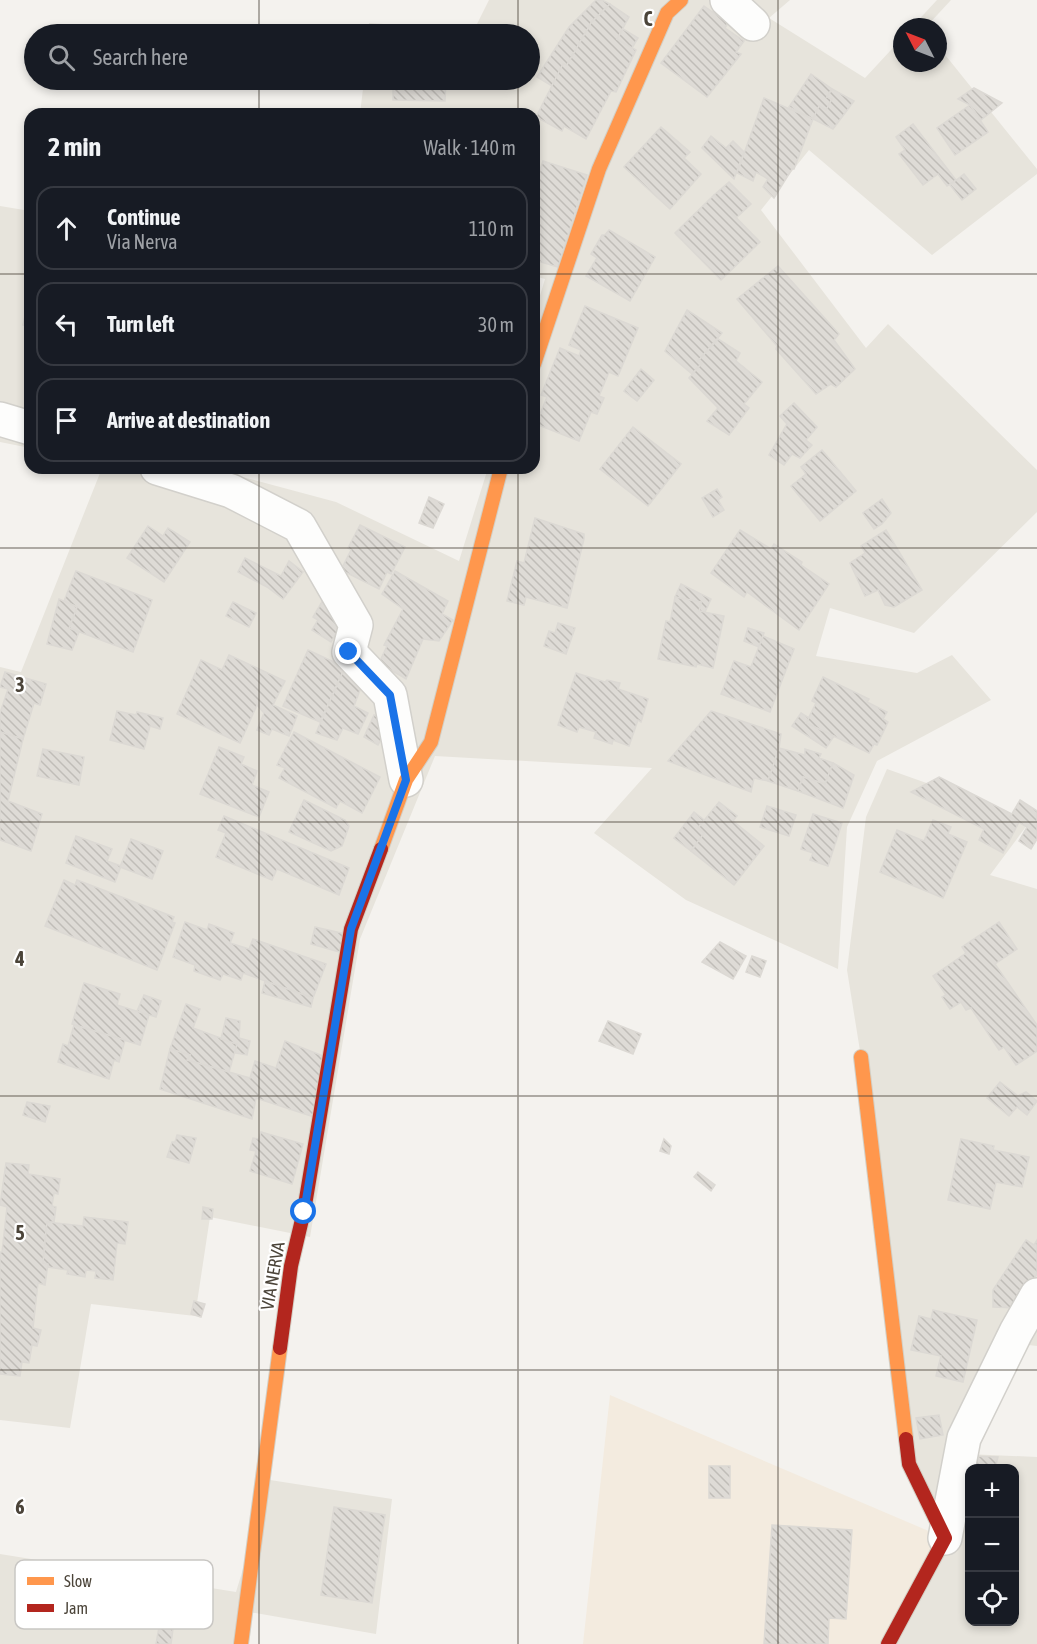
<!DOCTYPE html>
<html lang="en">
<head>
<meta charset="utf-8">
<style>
  body { margin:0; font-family:"Asap Condensed",sans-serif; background:#20242c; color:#f1f3f6 }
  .controls { position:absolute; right:18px; bottom:18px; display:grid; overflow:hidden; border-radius:12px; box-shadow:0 3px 9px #0003 }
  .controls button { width:54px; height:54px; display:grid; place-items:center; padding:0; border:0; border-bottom:2px solid #363941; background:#171b24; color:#f1f3f6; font:30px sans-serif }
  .compass { position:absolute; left:893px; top:18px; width:54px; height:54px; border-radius:50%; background:#171b24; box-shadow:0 3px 9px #0003; rotate:312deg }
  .stop { position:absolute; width:18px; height:18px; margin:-14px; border:4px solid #1a73e8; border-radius:50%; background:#fff }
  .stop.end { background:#1a73e8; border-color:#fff; box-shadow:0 2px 6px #0008 }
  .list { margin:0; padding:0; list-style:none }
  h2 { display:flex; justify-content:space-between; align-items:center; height:78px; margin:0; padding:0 24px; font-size:26px }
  h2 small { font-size:20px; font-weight:400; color:#9ea1a6 }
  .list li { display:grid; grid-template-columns:39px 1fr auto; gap:18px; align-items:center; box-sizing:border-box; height:84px; margin:0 12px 12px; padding:0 12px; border:2px solid #363941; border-radius:18px }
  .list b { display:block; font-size:22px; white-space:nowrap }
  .list p { margin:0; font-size:20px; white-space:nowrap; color:#9ea1a6 }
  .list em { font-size:20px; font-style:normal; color:#9ea1a6 }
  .icon { flex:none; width:33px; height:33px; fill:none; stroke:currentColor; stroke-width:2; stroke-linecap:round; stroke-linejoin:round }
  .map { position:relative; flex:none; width:1037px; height:1644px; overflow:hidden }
  .search { position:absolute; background:#171b24; box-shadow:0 3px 9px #0003; left:24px; top:24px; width:516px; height:66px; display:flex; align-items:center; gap:15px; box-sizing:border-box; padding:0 21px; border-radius:33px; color:#9ea1a6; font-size:22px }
  .panel { position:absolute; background:#171b24; box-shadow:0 3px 9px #0003; left:24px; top:108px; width:516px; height:366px; border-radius:18px }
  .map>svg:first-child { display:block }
  .residential { fill:#e7e4dc; fill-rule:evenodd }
  .commercial { fill:#f3ebdf }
  .building { fill:url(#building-back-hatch); stroke:#dcd9d4; stroke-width:1.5 }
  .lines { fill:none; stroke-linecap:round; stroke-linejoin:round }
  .street-casing { stroke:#d2d0cb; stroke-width:36 }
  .slow-casing { stroke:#d3cfc5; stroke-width:16 }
  .jam-casing { stroke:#d3cfc5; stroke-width:16 }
  .street { stroke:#fdfdfc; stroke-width:33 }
  .slow { stroke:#ff974d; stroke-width:14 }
  .jam { stroke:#b3261e; stroke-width:14 }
  .route { stroke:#1a73e8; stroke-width:8 }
  .grid { fill:none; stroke:#4b4439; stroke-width:1.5; stroke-opacity:0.55 }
  .labels { text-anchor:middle; stroke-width:4.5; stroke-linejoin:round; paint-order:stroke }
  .street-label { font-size:18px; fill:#4b4439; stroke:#fff }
  .key { fill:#fff; stroke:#c9c7c4; stroke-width:1.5 }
  .key-label { font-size:16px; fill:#4b4439 }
  .grid-label { font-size:20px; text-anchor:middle; font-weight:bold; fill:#4b4439; stroke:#fff; stroke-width:4.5; stroke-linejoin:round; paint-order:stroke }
</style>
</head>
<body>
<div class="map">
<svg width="1037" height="1644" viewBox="0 0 1037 1644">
  <defs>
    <pattern id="building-back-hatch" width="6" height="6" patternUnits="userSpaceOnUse" patternTransform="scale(1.5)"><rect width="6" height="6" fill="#dedbd6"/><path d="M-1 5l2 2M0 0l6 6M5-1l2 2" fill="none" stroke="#c0bdb8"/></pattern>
  </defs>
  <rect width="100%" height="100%" fill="#f4f2ee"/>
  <!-- residential -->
  <g class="residential">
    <path d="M 489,0 L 790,0 L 769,18 L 865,78 L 902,38 L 902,63 L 938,63 L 938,46 L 1037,169 L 1037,174 L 932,255 L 809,150 L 761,210 L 866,348 L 888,324 L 1037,470 L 1037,512 L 914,633 L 830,608 L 816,656 L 917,673 L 952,655 L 991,700 L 877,761 L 847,827 L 838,969 L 686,900 L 594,833 L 652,768 L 435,756 L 360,939 L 310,1237 L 210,1217 L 195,1316 L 91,1304 L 70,1428 L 0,1420 L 0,667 L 21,672 L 102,468 L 209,468 L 336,502 L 459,561 L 488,468 L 534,468 L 534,315 L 545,279 L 534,276 L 534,114 L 360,114 L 364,80 L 530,80 L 530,34 L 368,34 L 369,23 L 474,30 Z"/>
    <path d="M 937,0 L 951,0 L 926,27 L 912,27 Z"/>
    <path d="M 0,206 L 30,211 L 30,448 L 0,442 Z"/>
    <path d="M 887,769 L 1031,820 L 990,875 L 1037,889 L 1037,1346 L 1013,1343 L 967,1454 L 1037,1457 L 1037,1644 L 888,1644 L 945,1538 L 909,1464 L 861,1057 L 847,970 L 866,817 ZM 970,1468 L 1014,1468 L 1014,1622 L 970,1622 Z"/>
    <path d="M 270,1480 L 392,1499 L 376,1634 L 249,1612 L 246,1644 L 0,1644 L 0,1554 L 236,1592 Z"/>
  </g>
  <!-- commercial -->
  <path class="commercial" d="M 610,1395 L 945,1538 L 888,1644 L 583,1644 Z"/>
  <!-- building -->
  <g class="building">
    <path d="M 596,0 L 602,0 L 610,4 L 591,23 L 567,65 L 563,64 L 552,86 L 537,77 L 569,27 Z"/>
    <path d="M 610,4 L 629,17 L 617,39 L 636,50 L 616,92 L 611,91 L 586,139 L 564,126 L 562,131 L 536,117 L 563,64 L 567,65 L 591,23 Z"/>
    <path d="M 704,6 L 728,23 L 725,28 L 744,41 L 736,52 L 741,54 L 707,97 L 661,63 Z"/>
    <path d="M 623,29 L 638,38 L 632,48 L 617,39 Z"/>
    <path d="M 811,74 L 832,89 L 827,97 L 832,99 L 826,110 L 819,106 L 813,119 L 789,107 Z"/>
    <path d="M 384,80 L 446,80 L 445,101 L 393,100 L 393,82 L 383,81 Z"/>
    <path d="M 974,88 L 1002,103 L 981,120 L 970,105 L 958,99 Z"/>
    <path d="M 832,89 L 854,101 L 833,129 L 813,119 L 819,106 L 826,110 L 832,99 L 827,97 Z"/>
    <path d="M 764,98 L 813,119 L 794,169 L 792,169 L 774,198 L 763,187 L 768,179 L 756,172 L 753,181 L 737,173 Z"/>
    <path d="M 970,105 L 988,132 L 955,155 L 937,128 Z"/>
    <path d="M 913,124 L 956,180 L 947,186 L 938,174 L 923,185 L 899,154 L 905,150 L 896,137 Z"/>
    <path d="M 661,127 L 690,152 L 684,158 L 701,174 L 670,209 L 624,167 Z"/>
    <path d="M 711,136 L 726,148 L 733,141 L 744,152 L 734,179 L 702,148 Z"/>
    <path d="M 543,161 L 587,175 L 558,267 L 534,260 L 534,188 Z"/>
    <path d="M 964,174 L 976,189 L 962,200 L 950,185 Z"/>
    <path d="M 729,182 L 751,204 L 736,218 L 714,195 Z"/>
    <path d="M 714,195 L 760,242 L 721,280 L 675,233 Z"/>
    <path d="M 609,230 L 655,257 L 630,301 L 586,276 L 597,258 L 591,254 L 602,235 L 605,235 Z"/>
    <path d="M 778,266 L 839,334 L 834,340 L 855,369 L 836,387 L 831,384 L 816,394 L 776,349 L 777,346 L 737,299 Z"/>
    <path d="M 30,295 L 30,327 L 23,325 Z"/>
    <path d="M 585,306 L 638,328 L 618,376 L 609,372 L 599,396 L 604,398 L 597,414 L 591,412 L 579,441 L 536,424 L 547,397 L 541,395 L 560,348 L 579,356 L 581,350 L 569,345 Z"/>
    <path d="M 687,310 L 722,333 L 698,361 L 702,363 L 692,374 L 665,351 Z"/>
    <path d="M 718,339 L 740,353 L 736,361 L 762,382 L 744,404 L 749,408 L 729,435 L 707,421 L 718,408 L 689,378 L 702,363 L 698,361 Z"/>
    <path d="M 641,369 L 654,380 L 637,401 L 624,391 Z"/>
    <path d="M 794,403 L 817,427 L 806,440 L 812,445 L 800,458 L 792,454 L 784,465 L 769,455 L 787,424 L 780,416 Z"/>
    <path d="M 633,427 L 681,464 L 648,506 L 600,469 Z"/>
    <path d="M 822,450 L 856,491 L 820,521 L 791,486 L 806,474 L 801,467 Z"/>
    <path d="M 717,489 L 722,497 L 718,500 L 724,510 L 713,517 L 702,498 Z"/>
    <path d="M 429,497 L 444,504 L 433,528 L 419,523 Z"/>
    <path d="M 882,499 L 891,513 L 882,524 L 874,529 L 863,513 Z"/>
    <path d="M 535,518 L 584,534 L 584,539 L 567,608 L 526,597 L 524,605 L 507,601 L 517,561 L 524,563 Z"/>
    <path d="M 360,525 L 405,547 L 391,574 L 387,572 L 379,589 L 341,570 L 351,550 L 348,548 Z"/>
    <path d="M 148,526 L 163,536 L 168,528 L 190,542 L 164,582 L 127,558 Z"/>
    <path d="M 740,530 L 771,549 L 774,544 L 802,562 L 801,565 L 829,584 L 799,630 L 747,592 L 744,597 L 711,573 Z"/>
    <path d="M 886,530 L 922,590 L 894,607 L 885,605 L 878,590 L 865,596 L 850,563 L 865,553 L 861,546 Z"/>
    <path d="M 245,558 L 281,576 L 289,561 L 303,572 L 283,599 L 267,587 L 238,572 Z"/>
    <path d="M 76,571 L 152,600 L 133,652 L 69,628 L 77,607 L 64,601 Z"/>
    <path d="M 395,571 L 448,601 L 442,614 L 453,620 L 439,641 L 423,639 L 406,679 L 379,663 L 387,646 L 384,645 L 403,609 L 382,594 Z"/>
    <path d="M 681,584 L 711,599 L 705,612 L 699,611 L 701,602 L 675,597 Z"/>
    <path d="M 675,597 L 701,602 L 699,611 L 724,616 L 713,668 L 697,664 L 696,667 L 658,659 L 666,621 L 670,622 Z"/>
    <path d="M 59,599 L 77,607 L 69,628 L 79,632 L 72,650 L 47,644 Z"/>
    <path d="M 323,600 L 348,615 L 331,642 L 312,630 L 318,620 L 313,617 Z"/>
    <path d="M 233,602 L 256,613 L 249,627 L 226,616 Z"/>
    <path d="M 558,623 L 575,628 L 566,654 L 544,646 L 549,631 L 555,633 Z"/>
    <path d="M 748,628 L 764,633 L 759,647 L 744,641 Z"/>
    <path d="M 763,636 L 794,649 L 770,712 L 721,694 L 734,661 L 751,667 Z"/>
    <path d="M 308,650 L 345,667 L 320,722 L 283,706 Z"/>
    <path d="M 229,655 L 285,681 L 273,705 L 297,716 L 289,736 L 272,729 L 269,735 L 257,730 L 264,713 L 257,705 L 240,743 L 177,714 L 201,660 L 222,670 Z"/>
    <path d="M 345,667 L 363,682 L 354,706 L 368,713 L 358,734 L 343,728 L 337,740 L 316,733 Z"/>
    <path d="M 5,672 L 46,684 L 40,705 L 34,703 L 23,739 L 0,732 L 0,713 L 8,689 L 0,687 Z"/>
    <path d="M 576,673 L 605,682 L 607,680 L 620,683 L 618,689 L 648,699 L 641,722 L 638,720 L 629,746 L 613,740 L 612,744 L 594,738 L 596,732 L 579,727 L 577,732 L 558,725 Z"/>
    <path d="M 823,677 L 869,699 L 867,702 L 887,712 L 883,719 L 888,722 L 877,745 L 874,744 L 869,753 L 806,723 L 816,703 L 812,701 Z"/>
    <path d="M 117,711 L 136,715 L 137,712 L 163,718 L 160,729 L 150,726 L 144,749 L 110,740 Z"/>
    <path d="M 711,711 L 781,734 L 779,748 L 768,781 L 754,778 L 751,792 L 668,761 Z"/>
    <path d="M 801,713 L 809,718 L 806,723 L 834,736 L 826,748 L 792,726 Z"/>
    <path d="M 374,715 L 386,721 L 387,728 L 378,745 L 364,737 Z"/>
    <path d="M 0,732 L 23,739 L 8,801 L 42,814 L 31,851 L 0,840 Z"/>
    <path d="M 294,732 L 380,777 L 362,813 L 340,801 L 336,808 L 279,778 L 285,768 L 277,765 Z"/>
    <path d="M 219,747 L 244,757 L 241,764 L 257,771 L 252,785 L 269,792 L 259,817 L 200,794 Z"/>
    <path d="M 779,748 L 805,755 L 805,749 L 821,754 L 819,758 L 833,763 L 825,784 L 803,777 L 798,791 L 768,781 Z"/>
    <path d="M 43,749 L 84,757 L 79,785 L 37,776 Z"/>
    <path d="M 833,763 L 854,775 L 843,808 L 798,791 L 803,777 L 825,784 Z"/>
    <path d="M 939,777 L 1012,814 L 1010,817 L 1019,822 L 1003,853 L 979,840 L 984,829 L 911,792 Z"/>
    <path d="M 304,800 L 345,820 L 349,826 L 342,846 L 331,851 L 289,832 Z"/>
    <path d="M 1020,800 L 1037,811 L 1037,839 L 1031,849 L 1019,841 L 1027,827 L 1010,817 Z"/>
    <path d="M 719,802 L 737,816 L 733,821 L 764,846 L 734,885 L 691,851 L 704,833 L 698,828 Z"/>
    <path d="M 767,806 L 796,815 L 789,836 L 760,827 Z"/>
    <path d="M 694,812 L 704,820 L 698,828 L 704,833 L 691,851 L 674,838 Z"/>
    <path d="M 813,814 L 842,823 L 828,866 L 810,860 L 813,853 L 801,849 Z"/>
    <path d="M 224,816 L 349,868 L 339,895 L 277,869 L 272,880 L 216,857 L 226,833 L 218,830 Z"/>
    <path d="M 933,820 L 951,827 L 948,834 L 967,842 L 943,898 L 880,872 L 897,830 L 924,841 Z"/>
    <path d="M 76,836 L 112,849 L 107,861 L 121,866 L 115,882 L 66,863 Z"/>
    <path d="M 131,839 L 163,851 L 152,879 L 120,867 Z"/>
    <path d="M 64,880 L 75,885 L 77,880 L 174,917 L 172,922 L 175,923 L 157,970 L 45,926 Z"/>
    <path d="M 185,922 L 207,930 L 209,924 L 234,933 L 230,943 L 249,949 L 253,939 L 326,964 L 313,998 L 243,973 L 241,980 L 223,974 L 220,980 L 194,971 L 195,965 L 173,957 Z"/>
    <path d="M 999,922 L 1017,949 L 995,964 L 1037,1025 L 1037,1051 L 1016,1065 L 1004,1047 L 999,1050 L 971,1008 L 966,1010 L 961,1002 L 950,1009 L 942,997 L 946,995 L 933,976 L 966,953 L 962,947 Z"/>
    <path d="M 315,927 L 346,934 L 343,953 L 311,944 Z"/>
    <path d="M 720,942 L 746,956 L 733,979 L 702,962 Z"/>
    <path d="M 752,956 L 766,961 L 760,977 L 746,972 Z"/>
    <path d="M 265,981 L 313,998 L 311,1007 L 262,993 Z"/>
    <path d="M 84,983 L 120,994 L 117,1005 L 149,1015 L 140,1045 L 72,1024 Z"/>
    <path d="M 144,995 L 161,1001 L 156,1017 L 137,1011 Z"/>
    <path d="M 186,1004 L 200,1009 L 193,1028 L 237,1044 L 229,1072 L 187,1060 L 190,1055 L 170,1049 Z"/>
    <path d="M 226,1018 L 240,1021 L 239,1038 L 250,1041 L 247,1055 L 235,1053 L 237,1044 L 221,1039 Z"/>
    <path d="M 608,1021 L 641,1034 L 633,1054 L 599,1041 Z"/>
    <path d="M 74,1025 L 125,1040 L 119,1062 L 114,1060 L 109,1079 L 58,1062 L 63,1044 L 68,1046 Z"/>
    <path d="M 285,1041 L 323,1056 L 314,1117 L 256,1098 L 252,1119 L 160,1089 L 170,1049 L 190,1055 L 187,1060 L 250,1078 L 255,1061 L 276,1068 Z"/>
    <path d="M 1000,1082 L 1018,1096 L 1026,1092 L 1037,1101 L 1027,1115 L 1017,1107 L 1009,1116 L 987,1098 Z"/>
    <path d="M 27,1102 L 50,1106 L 45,1122 L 23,1115 Z"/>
    <path d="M 261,1132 L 303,1144 L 292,1184 L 250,1171 L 256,1151 L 250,1150 L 253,1138 L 259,1139 Z"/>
    <path d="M 177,1135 L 196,1138 L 189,1163 L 167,1157 L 172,1142 L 175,1142 Z"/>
    <path d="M 664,1139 L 671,1146 L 669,1154 L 660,1151 Z"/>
    <path d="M 961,1139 L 994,1146 L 993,1150 L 1029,1157 L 1022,1187 L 996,1182 L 990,1209 L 948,1200 Z"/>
    <path d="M 6,1163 L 29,1165 L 28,1174 L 60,1179 L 58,1194 L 54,1193 L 52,1206 L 56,1207 L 54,1222 L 47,1222 L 43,1263 L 48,1264 L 45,1285 L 38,1283 L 33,1328 L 41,1330 L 37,1346 L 32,1345 L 29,1363 L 22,1362 L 20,1376 L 0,1374 L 0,1252 L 2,1252 L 7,1207 L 0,1205 Z"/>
    <path d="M 698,1172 L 715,1185 L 711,1191 L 694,1177 Z"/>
    <path d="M 203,1207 L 213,1209 L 212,1219 L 202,1219 Z"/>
    <path d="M 84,1217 L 128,1222 L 125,1244 L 117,1243 L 113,1280 L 95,1278 L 96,1271 L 86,1270 L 85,1277 L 67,1274 L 68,1270 L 48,1267 L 48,1264 L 43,1263 L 47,1222 L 83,1226 Z"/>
    <path d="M 1026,1240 L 1034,1245 L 1037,1240 L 1037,1274 L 1020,1300 L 1019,1308 L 993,1307 L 993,1290 Z"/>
    <path d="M 194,1301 L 205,1304 L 201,1317 L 191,1314 Z"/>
    <path d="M 933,1310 L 977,1320 L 963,1382 L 936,1376 L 941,1356 L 911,1350 L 919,1316 L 931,1319 Z"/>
    <path d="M 939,1415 L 943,1435 L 920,1439 L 916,1418 Z"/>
    <path d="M 971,1456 L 998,1457 L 995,1468 L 970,1468 Z"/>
    <rect x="709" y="1466" width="21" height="32"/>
    <path d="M 334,1507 L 385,1515 L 372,1603 L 321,1595 Z"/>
    <path d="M 772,1525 L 852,1530 L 846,1619 L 829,1618 L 828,1644 L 764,1644 Z"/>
    <path d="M 159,1627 L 173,1629 L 171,1644 L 156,1644 Z"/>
  </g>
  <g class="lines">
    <defs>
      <g id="street">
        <path d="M 727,0 L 753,24"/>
        <path d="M 0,419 L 30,428"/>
        <path d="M 157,468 L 231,491 L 299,526 L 356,625 L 349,652 L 390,695 L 406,780"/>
        <path d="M 945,1538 L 964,1438 L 1016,1332 L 1037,1295"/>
      </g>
      <g id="slow">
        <path d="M 534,364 L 599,169 L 667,13 L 681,0"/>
        <path d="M 381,849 L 406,780 L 431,742 L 501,468"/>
        <path d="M 861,1057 L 906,1439"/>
        <path d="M 241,1644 L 280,1348"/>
      </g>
      <g id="jam">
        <path d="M 280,1348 L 291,1266 L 304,1211 L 351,929 L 381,849"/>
        <path d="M 888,1644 L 945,1538 L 909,1464 L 906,1439"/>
      </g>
    </defs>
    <!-- street casing -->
    <use href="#street" class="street-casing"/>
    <!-- slow casing -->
    <use href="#slow" class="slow-casing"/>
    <!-- jam casing -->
    <use href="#jam" class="jam-casing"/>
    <!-- street -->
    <use href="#street" class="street"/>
    <!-- slow -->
    <use href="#slow" class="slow"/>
    <!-- jam -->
    <use href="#jam" class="jam"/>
  </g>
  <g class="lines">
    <!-- route -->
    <path class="route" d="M 304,1212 L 351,929 L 406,780 L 390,695 L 349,652"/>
  </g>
  <!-- grid -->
  <path class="grid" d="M 259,0 L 259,34M 518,0 L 518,34M 778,0 L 778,1644M 259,80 L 259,114M 518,80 L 518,114M 0,274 L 30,274M 534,274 L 1037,274M 259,468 L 259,1644M 518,468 L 518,1644M 0,548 L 1037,548M 0,822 L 1037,822M 0,1096 L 1037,1096M 0,1370 L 1037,1370"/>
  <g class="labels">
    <!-- street labels -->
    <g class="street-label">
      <text transform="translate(273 1276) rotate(-80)" y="6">VIA NERVA</text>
    </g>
  </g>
  <!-- legend -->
  <rect x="15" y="1560" width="198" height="69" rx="9" class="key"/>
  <rect x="27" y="1577" width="27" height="8" fill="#ff974d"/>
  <rect x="27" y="1604" width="27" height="8" fill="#b3261e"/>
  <g class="key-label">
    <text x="64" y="1587">Slow</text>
    <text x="64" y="1614">Jam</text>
  </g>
  <g class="grid-label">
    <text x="648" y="26">C</text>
    <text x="20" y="692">3</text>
    <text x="20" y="966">4</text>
    <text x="20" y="1240">5</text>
    <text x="20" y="1514">6</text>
  </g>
</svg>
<div class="controls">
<button>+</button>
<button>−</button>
<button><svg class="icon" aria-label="locate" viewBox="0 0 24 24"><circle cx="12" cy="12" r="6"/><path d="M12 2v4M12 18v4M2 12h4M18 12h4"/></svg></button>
</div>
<svg class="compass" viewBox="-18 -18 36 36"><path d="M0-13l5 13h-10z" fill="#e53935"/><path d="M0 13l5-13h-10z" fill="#9ea1a6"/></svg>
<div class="stop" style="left:304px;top:1212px"></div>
<div class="stop end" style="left:349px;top:652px"></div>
<div class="search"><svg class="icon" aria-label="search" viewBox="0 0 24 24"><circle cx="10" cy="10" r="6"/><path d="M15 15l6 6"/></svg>Search here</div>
<section class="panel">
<h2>2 min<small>Walk · 140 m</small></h2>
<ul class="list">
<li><svg class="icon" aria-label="ahead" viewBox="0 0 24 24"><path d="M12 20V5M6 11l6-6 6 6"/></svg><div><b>Continue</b><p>Via Nerva</p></div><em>110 m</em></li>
<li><svg class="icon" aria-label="left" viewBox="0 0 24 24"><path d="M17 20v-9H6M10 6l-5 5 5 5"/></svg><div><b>Turn left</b></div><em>30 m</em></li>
<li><svg class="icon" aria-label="arrive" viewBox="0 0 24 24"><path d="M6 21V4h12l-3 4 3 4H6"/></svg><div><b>Arrive at destination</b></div></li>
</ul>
</section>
</div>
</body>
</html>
